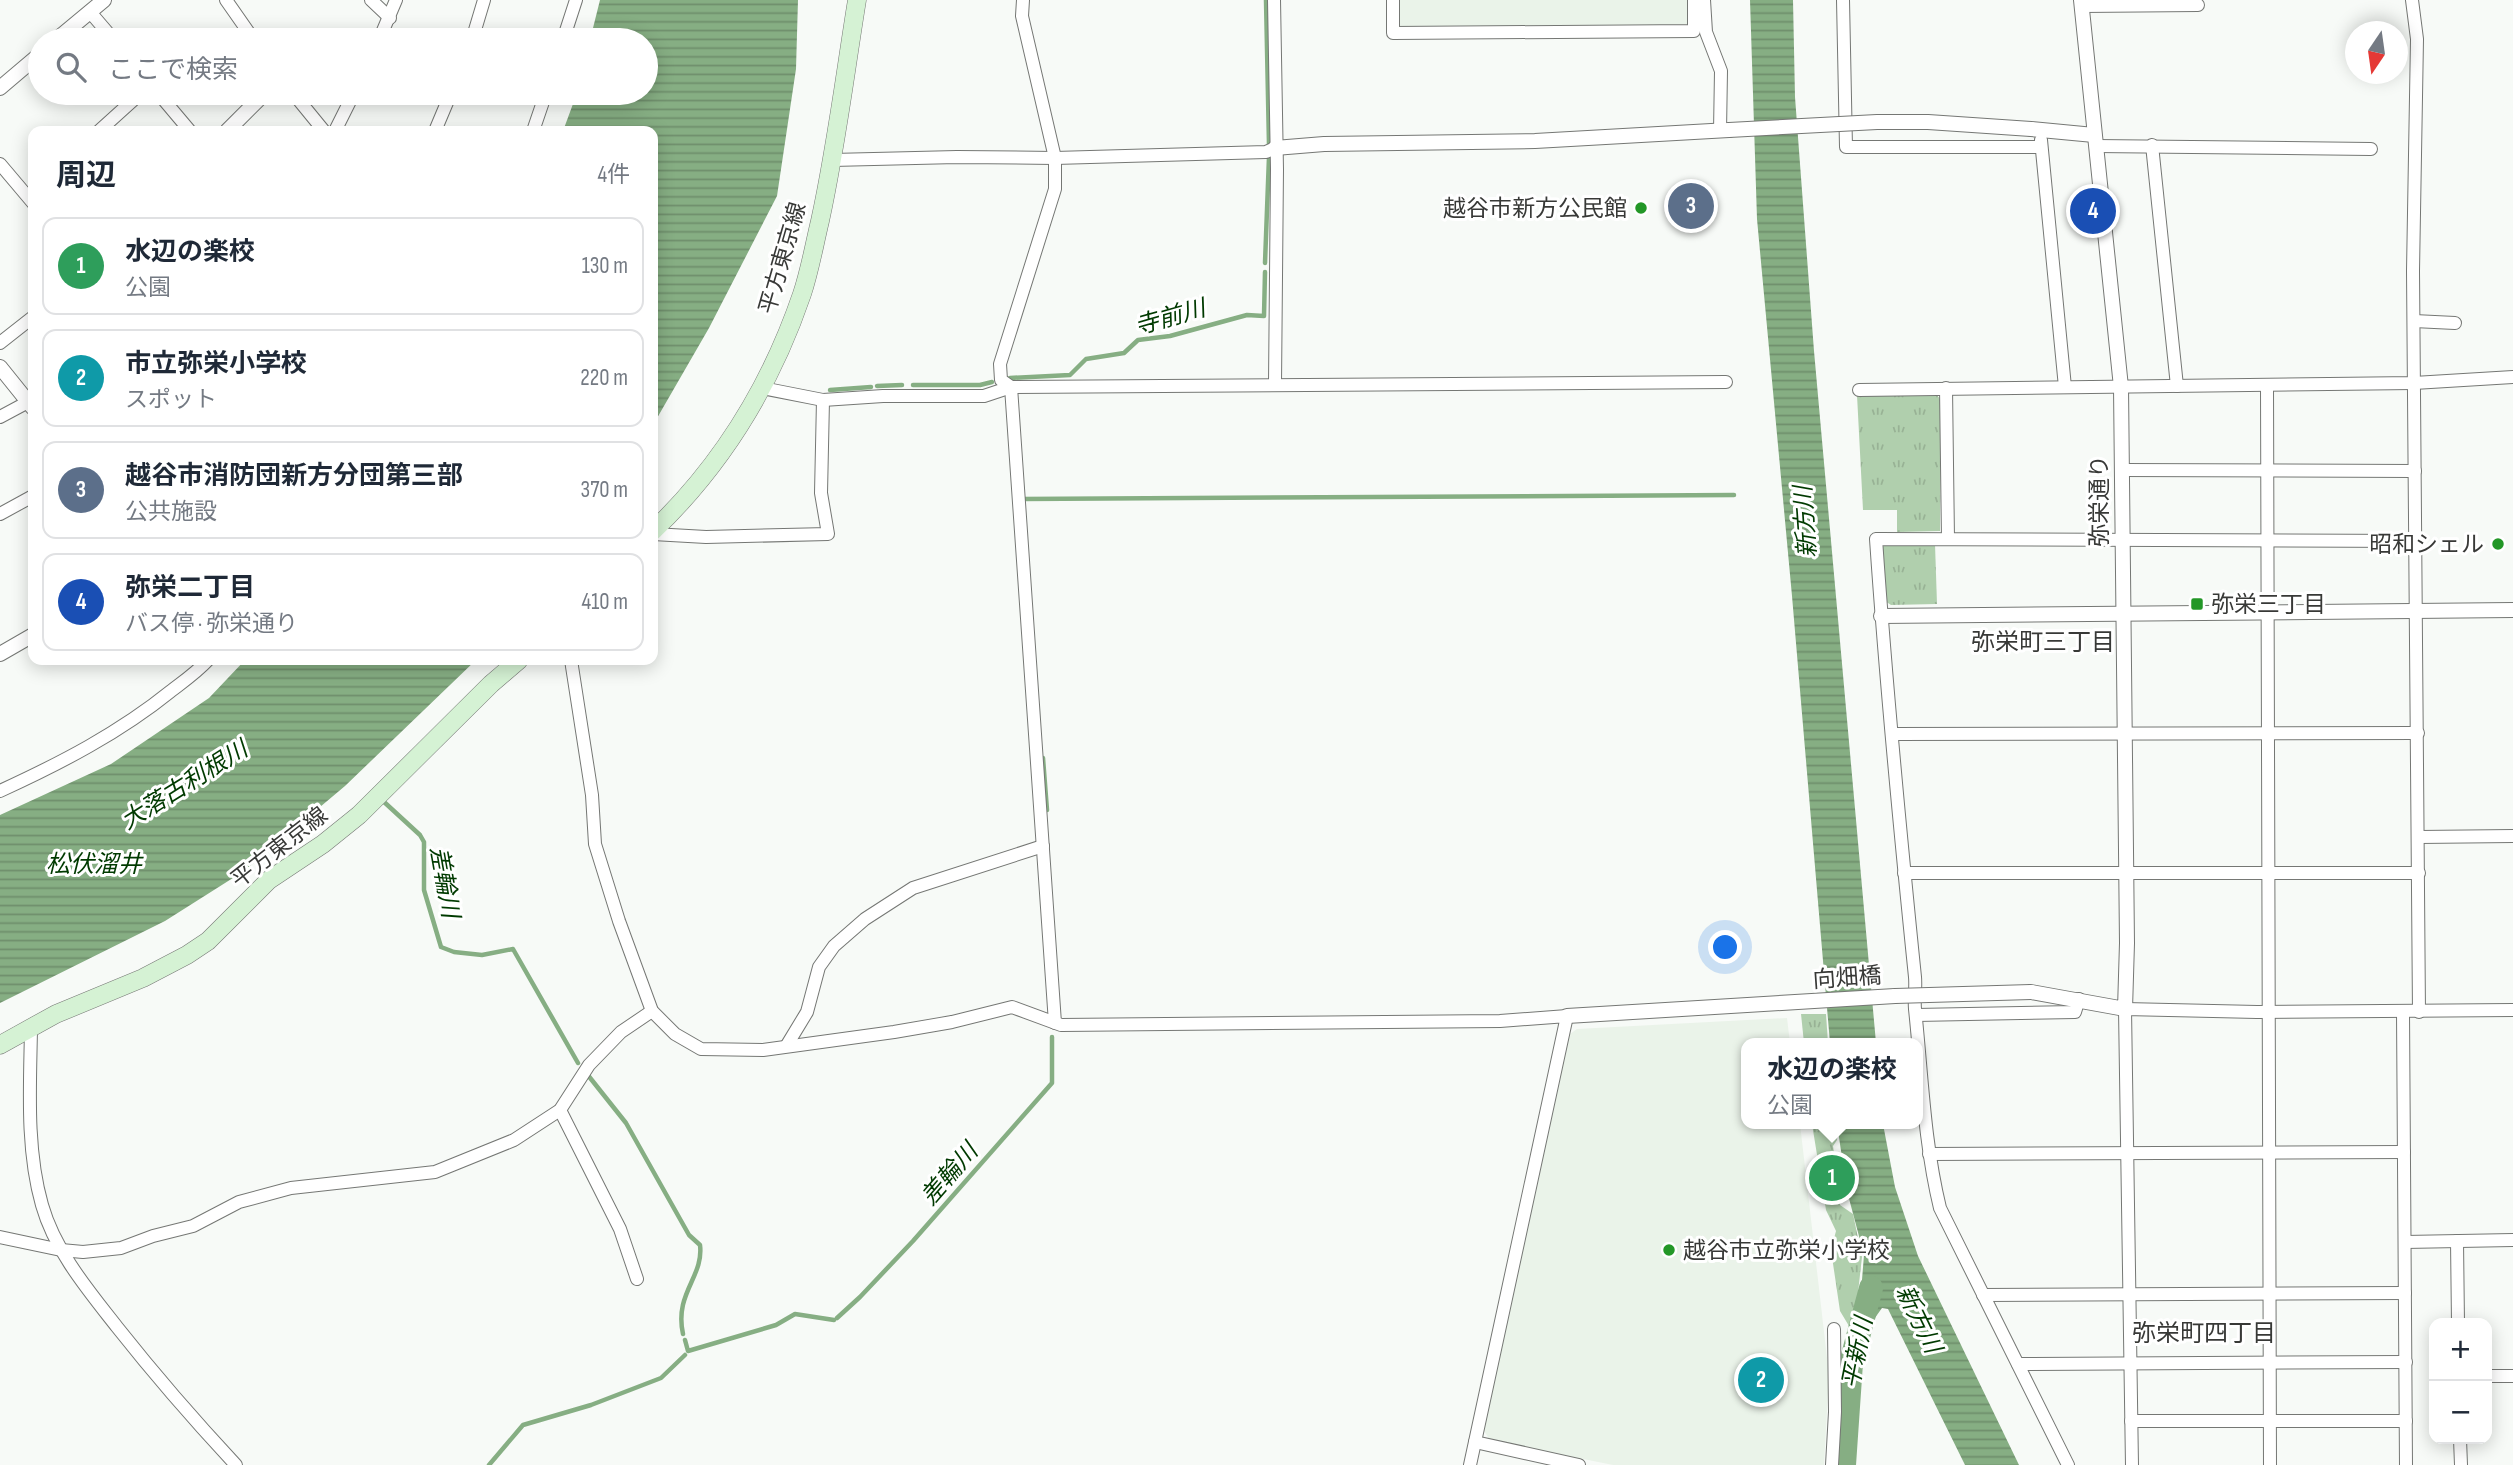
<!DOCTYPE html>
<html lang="ja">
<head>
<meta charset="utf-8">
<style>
  body { margin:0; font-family:"Sofia Sans Condensed","Noto Sans JP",sans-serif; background:#f6f6f7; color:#1f2937 }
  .controls { position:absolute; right:21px; bottom:21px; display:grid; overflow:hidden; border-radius:14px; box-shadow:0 4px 18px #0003 }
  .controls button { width:63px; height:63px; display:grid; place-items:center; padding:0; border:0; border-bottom:2px solid #e0e1e3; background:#fff; color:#1f2937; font:35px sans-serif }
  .compass { position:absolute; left:2345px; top:21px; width:63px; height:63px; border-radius:50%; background:#fff; box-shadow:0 4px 18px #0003; rotate:193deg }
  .you { position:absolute; left:1726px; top:948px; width:24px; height:24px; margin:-18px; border:5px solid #fff; border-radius:50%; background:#1a73e8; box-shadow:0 0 0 10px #1a73e833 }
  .badge { display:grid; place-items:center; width:46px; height:46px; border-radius:50%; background:#239727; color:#fff; font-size:23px; font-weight:700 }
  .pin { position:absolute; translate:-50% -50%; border:4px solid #fff; box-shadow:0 2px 7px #0006 }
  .popup { position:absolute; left:1741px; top:1038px; width:182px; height:91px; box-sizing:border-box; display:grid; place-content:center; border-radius:14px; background:#fff; filter:drop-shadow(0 2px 5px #0005); font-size:23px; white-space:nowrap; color:#747a83 }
  .popup b { font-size:26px; color:#1f2937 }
  .popup::after { content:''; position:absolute; left:50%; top:100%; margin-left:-14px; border:14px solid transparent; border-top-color:#fff }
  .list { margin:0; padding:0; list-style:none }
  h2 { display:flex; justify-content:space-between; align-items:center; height:91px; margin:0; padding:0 28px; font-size:30px }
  h2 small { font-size:23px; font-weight:400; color:#747a83 }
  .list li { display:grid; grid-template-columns:46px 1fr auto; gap:21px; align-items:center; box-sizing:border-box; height:98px; margin:0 14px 14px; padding:0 14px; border:2px solid #e0e1e3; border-radius:14px }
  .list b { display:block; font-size:26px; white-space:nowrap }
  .list p { margin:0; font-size:23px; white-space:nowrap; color:#747a83 }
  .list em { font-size:23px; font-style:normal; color:#747a83 }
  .icon { flex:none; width:38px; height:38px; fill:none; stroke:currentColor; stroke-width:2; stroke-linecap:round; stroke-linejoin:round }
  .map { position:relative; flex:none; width:2513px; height:1465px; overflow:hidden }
  .search { position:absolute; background:#fff; box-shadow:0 4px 18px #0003; left:28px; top:28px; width:630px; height:77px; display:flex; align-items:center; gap:18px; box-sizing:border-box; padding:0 24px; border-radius:38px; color:#747a83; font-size:26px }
  .panel { position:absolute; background:#fff; box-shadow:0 4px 18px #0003; left:28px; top:126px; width:630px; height:539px; border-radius:14px }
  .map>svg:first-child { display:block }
  .built { fill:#eaf3e9 }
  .grass { fill:url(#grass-tufts) }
  .water { fill:url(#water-rules) }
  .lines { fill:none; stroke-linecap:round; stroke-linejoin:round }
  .stream { stroke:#86ae83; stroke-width:4.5 }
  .river { stroke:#86ae83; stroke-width:24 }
  .minor-casing { stroke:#757774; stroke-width:14 }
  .tertiary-casing { stroke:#757774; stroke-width:16 }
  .secondary-casing { stroke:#757774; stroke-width:19 }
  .minor { stroke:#fff; stroke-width:12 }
  .tertiary { stroke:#fff; stroke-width:14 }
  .secondary { stroke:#d5f2d4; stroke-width:18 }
  .tertiary-bridge-casing { stroke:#757774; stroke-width:16; stroke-linecap:butt }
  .tertiary-bridge { stroke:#fff; stroke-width:14 }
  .poi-dot { fill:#239727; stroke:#fff; stroke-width:2.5 }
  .labels { text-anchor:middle; stroke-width:6; stroke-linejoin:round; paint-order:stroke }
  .poi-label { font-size:23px; fill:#383937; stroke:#fff; text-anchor:end }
  .street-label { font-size:23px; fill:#383937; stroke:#fff }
  .water-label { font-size:24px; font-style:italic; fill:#003a00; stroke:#fff }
  .neighbourhood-label { font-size:24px; fill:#383937; stroke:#fff }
</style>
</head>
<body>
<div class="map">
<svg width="2513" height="1465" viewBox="0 0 2513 1465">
  <defs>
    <pattern id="grass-tufts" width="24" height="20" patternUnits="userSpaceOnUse" patternTransform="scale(1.75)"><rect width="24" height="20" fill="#b0cfad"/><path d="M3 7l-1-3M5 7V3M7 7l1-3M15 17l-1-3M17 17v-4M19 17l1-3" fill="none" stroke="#98b295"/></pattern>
    <pattern id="water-rules" width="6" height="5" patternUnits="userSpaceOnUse" patternTransform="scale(1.75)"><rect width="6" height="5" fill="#86ae83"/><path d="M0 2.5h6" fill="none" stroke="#6f8f6c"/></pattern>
  </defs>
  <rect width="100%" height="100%" fill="#f7faf7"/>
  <!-- built -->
  <g class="built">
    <path d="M 1397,0 L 1688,0 L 1689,26 L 1398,27 Z"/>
    <path d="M 1787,1018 L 1790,1043 L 1746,1043 L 1746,1124 L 1800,1124 L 1829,1375 L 1824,1465 L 1613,1465 L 1490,1440 L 1484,1431 L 1570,1034 L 1577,1029 Z"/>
  </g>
  <!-- grass -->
  <g class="grass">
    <path d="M 1936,394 L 1941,400 L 1940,531 L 1897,532 L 1897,510 L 1863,510 L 1857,395 Z"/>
    <path d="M 1885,544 L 1935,544 L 1937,604 L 1891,605 L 1885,601 L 1882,548 Z"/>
    <path d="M 1801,1014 L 1826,1014 L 1828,1043 L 1804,1043 Z"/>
    <path d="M 1812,1124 L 1836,1124 L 1837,1140 L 1833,1146 L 1836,1166 L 1841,1166 L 1845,1187 L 1839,1186 L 1840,1205 L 1853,1214 L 1862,1257 L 1854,1328 L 1849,1326 L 1840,1311 L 1831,1250 L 1836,1231 L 1826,1210 Z"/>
  </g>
  <!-- water -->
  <g class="water">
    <path d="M 600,0 L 798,0 L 796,69 L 777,196 L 709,328 L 653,425 L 653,131 L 563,131 L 577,93 L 646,93 L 646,40 L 590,40 Z"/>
    <path d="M 1750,0 L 1793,0 L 1795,97 L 1814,351 L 1876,1043 L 1830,1043 L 1792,596 L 1757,219 Z"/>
    <path d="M 245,660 L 476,660 L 345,786 L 244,871 L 165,921 L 0,1003 L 0,815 L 111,764 L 209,698 Z"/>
    <path d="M 1837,1124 L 1883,1124 L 1895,1187 L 1918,1256 L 2019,1465 L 1965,1465 L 1888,1309 L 1882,1308 L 1872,1322 L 1859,1317 L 1864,1255 L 1847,1191 Z"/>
  </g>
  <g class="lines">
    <!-- stream -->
    <g class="stream">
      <path d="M 1266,0 L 1269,145"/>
      <path d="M 1265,263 L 1269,157"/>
      <path d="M 1010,378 L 1070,375 L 1086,359 L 1124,353 L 1138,340 L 1170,336 L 1247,315 L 1264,316 L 1265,272"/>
      <path d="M 913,385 L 980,385 L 992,382"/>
      <path d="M 877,386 L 902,385"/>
      <path d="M 830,390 L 871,387"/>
      <path d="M 1022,502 L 1022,499 L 1734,495"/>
      <path d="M 1043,758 L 1047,810"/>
      <path d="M 383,801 L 420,835 L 424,842 L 424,890 L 441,947 L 454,952 L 482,955 L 513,949 L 578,1063"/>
      <path d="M 587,1074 L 626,1123 L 689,1235 L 700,1245 C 704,1277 674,1293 683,1334"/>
      <path d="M 837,1318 L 860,1297 L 913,1241 L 1052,1083 L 1052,1037"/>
      <path d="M 685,1340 L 688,1351 L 776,1325 L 795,1314 L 834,1320"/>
      <path d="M 489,1465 L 523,1425 L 591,1405 L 661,1378 L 685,1355"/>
    </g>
    <!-- river -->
    <path class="river" d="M 1844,1465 L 1851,1363 L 1871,1288"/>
    <defs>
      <g id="minor">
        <path d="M 226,0 L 254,40"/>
        <path d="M 371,0 L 390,18"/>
        <path d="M 1274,0 L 1277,169 L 1275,384"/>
        <path d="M 1393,0 L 1393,33 L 1694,31 L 1694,0"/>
        <path d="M 1704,0 L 1706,32 L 1721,71 L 1720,131"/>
        <path d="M 1843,0 L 1846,147 L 2041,147"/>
        <path d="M 2412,0 L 2417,39 L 2413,271 L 2419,1012"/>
        <path d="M 2082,6 L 2198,5"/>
        <path d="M 90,12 L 114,40"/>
        <path d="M 379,40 L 396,0"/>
        <path d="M 472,40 L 484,0"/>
        <path d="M 563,40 L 576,0"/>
        <path d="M 158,93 L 190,131"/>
        <path d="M 293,93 L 324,131"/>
        <path d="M 99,131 L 141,93"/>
        <path d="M 335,131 L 354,93"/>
        <path d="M 435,131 L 451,93"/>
        <path d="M 533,131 L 546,93"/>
        <path d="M 2041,140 L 2065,387"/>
        <path d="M 2152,145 L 2177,386"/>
        <path d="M 2096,146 L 2371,149"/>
        <path d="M 832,160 L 957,157 L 1055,158 L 1266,152 L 1275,148"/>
        <path d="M 0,164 L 33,203"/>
        <path d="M 2414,321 L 2455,323"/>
        <path d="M 0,343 L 33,317"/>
        <path d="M 2267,386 L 2270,1465"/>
        <path d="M 1011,387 L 1055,1023"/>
        <path d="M 1011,387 L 1001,380 L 1000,364 L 1055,189 L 1055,158 L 1022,16 L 1023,0"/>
        <path d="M 762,388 L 823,400 L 883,396 L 984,396 L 1011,387 L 1726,382"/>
        <path d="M 1946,388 L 1948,539"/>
        <path d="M 1859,390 L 2414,383 L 2513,377"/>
        <path d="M 0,417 L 28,402"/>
        <path d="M 2122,470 L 2415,471"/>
        <path d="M 0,514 L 33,496"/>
        <path d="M 653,534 L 706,537 L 828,534 L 821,493 L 823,400"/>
        <path d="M 571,660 L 592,795 L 595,844 L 619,921 L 652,1011 L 675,1034 L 701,1049 L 763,1050 L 894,1032 L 952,1022 L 1012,1007 L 1061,1025 L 1500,1021 L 1567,1016 L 1470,1465"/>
        <path d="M 1892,734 L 2418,733"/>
        <path d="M 0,791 C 61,763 119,733 171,691 C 184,681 197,672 208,660"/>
        <path d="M 2419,837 L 2513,836"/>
        <path d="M 1904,873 L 2419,873"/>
        <path d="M 2403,1012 L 2406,1465"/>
        <path d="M 1916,1015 L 2075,1012 L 2079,999"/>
        <path d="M 31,1029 C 30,1087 26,1149 42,1205 C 55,1251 88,1290 117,1327 C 155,1375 194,1420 236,1465"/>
        <path d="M 787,1045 L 807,1012 L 819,967 L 834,946 L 865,919 L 913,888 L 1043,846"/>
        <path d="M 560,1110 L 620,1229 L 637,1279"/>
        <path d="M 1929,1154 L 2404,1152"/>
        <path d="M 0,1237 L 61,1250 L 83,1252 L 121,1248 L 153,1236 L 193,1226 L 239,1202 L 291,1188 L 435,1172 L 514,1140 L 560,1110 L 589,1065 L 621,1032 L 652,1011"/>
        <path d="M 2457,1241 L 2458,1323"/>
        <path d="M 2405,1242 L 2513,1240"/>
        <path d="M 1983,1295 L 2405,1293"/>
        <path d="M 2018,1364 L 2406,1362"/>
        <path d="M 2487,1376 L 2513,1376"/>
        <path d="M 2131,1421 L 2406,1421"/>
        <path d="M 2460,1439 L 2461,1465"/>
        <path d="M 1475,1442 L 1579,1465"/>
        <path d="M 1832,1465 L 1835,1412 L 1834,1329"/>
        <path d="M 2068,1465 L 1940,1208 C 1924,1142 1922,1075 1915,1009 C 1914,998 1916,987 1915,977 C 1900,831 1886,685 1876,539 L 2416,541"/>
        <path d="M 2132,1465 L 2125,1009 L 2257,1012 L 2513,1010"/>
      </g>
      <g id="tertiary">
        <path d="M 56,40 L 104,0"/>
        <path d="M 0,88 L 40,54"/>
        <path d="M 2031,129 L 2094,135"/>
        <path d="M 227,131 L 265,93"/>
        <path d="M 1275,148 L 1324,144 L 1535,141 L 1729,130"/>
        <path d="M 0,367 L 33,408"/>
        <path d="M 1881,616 L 2513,610"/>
        <path d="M 0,654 L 33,635"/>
        <path d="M 2031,992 L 2125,1009 L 2127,943 L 2121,387 L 2081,0"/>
        <path d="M 1567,1016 L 1895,996"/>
      </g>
      <g id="secondary">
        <path d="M 653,531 C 722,465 771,385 802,294 C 810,270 814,246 820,221 C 836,148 845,74 857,0"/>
        <path d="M 0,1045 L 56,1014 L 143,978 L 187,955 L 208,941 L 269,880 L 323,844 L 359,815 L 491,684 L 519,660"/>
      </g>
    </defs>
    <!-- minor casing -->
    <use href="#minor" class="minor-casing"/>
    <!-- tertiary casing -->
    <use href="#tertiary" class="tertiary-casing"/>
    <!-- secondary casing -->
    <use href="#secondary" class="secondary-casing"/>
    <!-- minor -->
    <use href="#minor" class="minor"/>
    <!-- tertiary -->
    <use href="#tertiary" class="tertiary"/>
    <!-- secondary -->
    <use href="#secondary" class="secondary"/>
    <defs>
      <g id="tertiary-bridge">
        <path d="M 1729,130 L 1877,122 L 1928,122 L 2031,129"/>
        <path d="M 1895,996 L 2031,992"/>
      </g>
    </defs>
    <!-- tertiary-bridge casing -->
    <use href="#tertiary-bridge" class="tertiary-bridge-casing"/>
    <!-- tertiary-bridge -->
    <use href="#tertiary-bridge" class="tertiary-bridge"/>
  </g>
  <!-- markers -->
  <g class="poi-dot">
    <circle cx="1641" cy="208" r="7"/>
    <circle cx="2498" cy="544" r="7"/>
    <rect x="2190" y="597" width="14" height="14" rx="3.5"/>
    <circle cx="1669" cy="1250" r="7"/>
  </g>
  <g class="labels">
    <!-- poi labels -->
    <g class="poi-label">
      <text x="1627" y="216">越谷市新方公民館</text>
      <text x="2484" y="552">昭和シェル</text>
      <text x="2211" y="612" text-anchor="start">弥栄三丁目</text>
      <text x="1683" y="1258" text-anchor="start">越谷市立弥栄小学校</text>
    </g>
    <!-- street labels -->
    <g class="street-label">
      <text transform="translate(782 258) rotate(-74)" y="8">平方東京線</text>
      <text transform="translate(2099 501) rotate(-90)" y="8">弥栄通り</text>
      <text transform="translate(279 847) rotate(-38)" y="8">平方東京線</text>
      <text transform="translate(1847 977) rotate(-4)" y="8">向畑橋</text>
    </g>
    <!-- water labels -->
    <g class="water-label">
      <text transform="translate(1170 317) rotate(-16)" y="8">寺前川</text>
      <text transform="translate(1805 522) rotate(-94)" y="8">新方川</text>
      <text transform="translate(184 785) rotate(-32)" y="8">大落古利根川</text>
      <text x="94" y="872">松伏溜井</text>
      <text transform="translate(445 882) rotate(80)" y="8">差輪川</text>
      <text transform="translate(949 1174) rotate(-49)" y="8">差輪川</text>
      <text transform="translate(1919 1319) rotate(64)" y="8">新方川</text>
      <text transform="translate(1857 1353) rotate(-79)" y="8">平新川</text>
    </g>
    <!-- neighbourhood labels -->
    <g class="neighbourhood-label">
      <text x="2043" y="650">弥栄町三丁目</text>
      <text x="2204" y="1341">弥栄町四丁目</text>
    </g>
  </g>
</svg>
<div class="controls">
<button>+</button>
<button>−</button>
</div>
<svg class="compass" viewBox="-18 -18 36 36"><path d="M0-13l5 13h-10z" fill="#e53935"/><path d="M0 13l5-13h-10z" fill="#747a83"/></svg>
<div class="you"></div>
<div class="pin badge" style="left:1832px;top:1178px;background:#2e9e5b">1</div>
<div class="popup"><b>水辺の楽校</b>公園</div>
<div class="pin badge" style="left:1761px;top:1380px;background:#0f9aa8">2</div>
<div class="pin badge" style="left:1691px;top:206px;background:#5c6f8a">3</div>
<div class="pin badge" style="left:2093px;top:211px;background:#1a4fb4">4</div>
<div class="search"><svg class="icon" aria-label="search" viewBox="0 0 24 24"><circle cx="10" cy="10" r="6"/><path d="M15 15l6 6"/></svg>ここで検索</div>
<section class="panel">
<h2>周辺<small>4件</small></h2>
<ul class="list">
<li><span class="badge" style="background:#2e9e5b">1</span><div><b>水辺の楽校</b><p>公園</p></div><em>130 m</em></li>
<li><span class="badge" style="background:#0f9aa8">2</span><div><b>市立弥栄小学校</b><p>スポット</p></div><em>220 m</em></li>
<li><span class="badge" style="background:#5c6f8a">3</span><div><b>越谷市消防団新方分団第三部</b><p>公共施設</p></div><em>370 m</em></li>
<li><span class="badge" style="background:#1a4fb4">4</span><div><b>弥栄二丁目</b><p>バス停 · 弥栄通り</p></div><em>410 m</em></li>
</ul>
</section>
</div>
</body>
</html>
